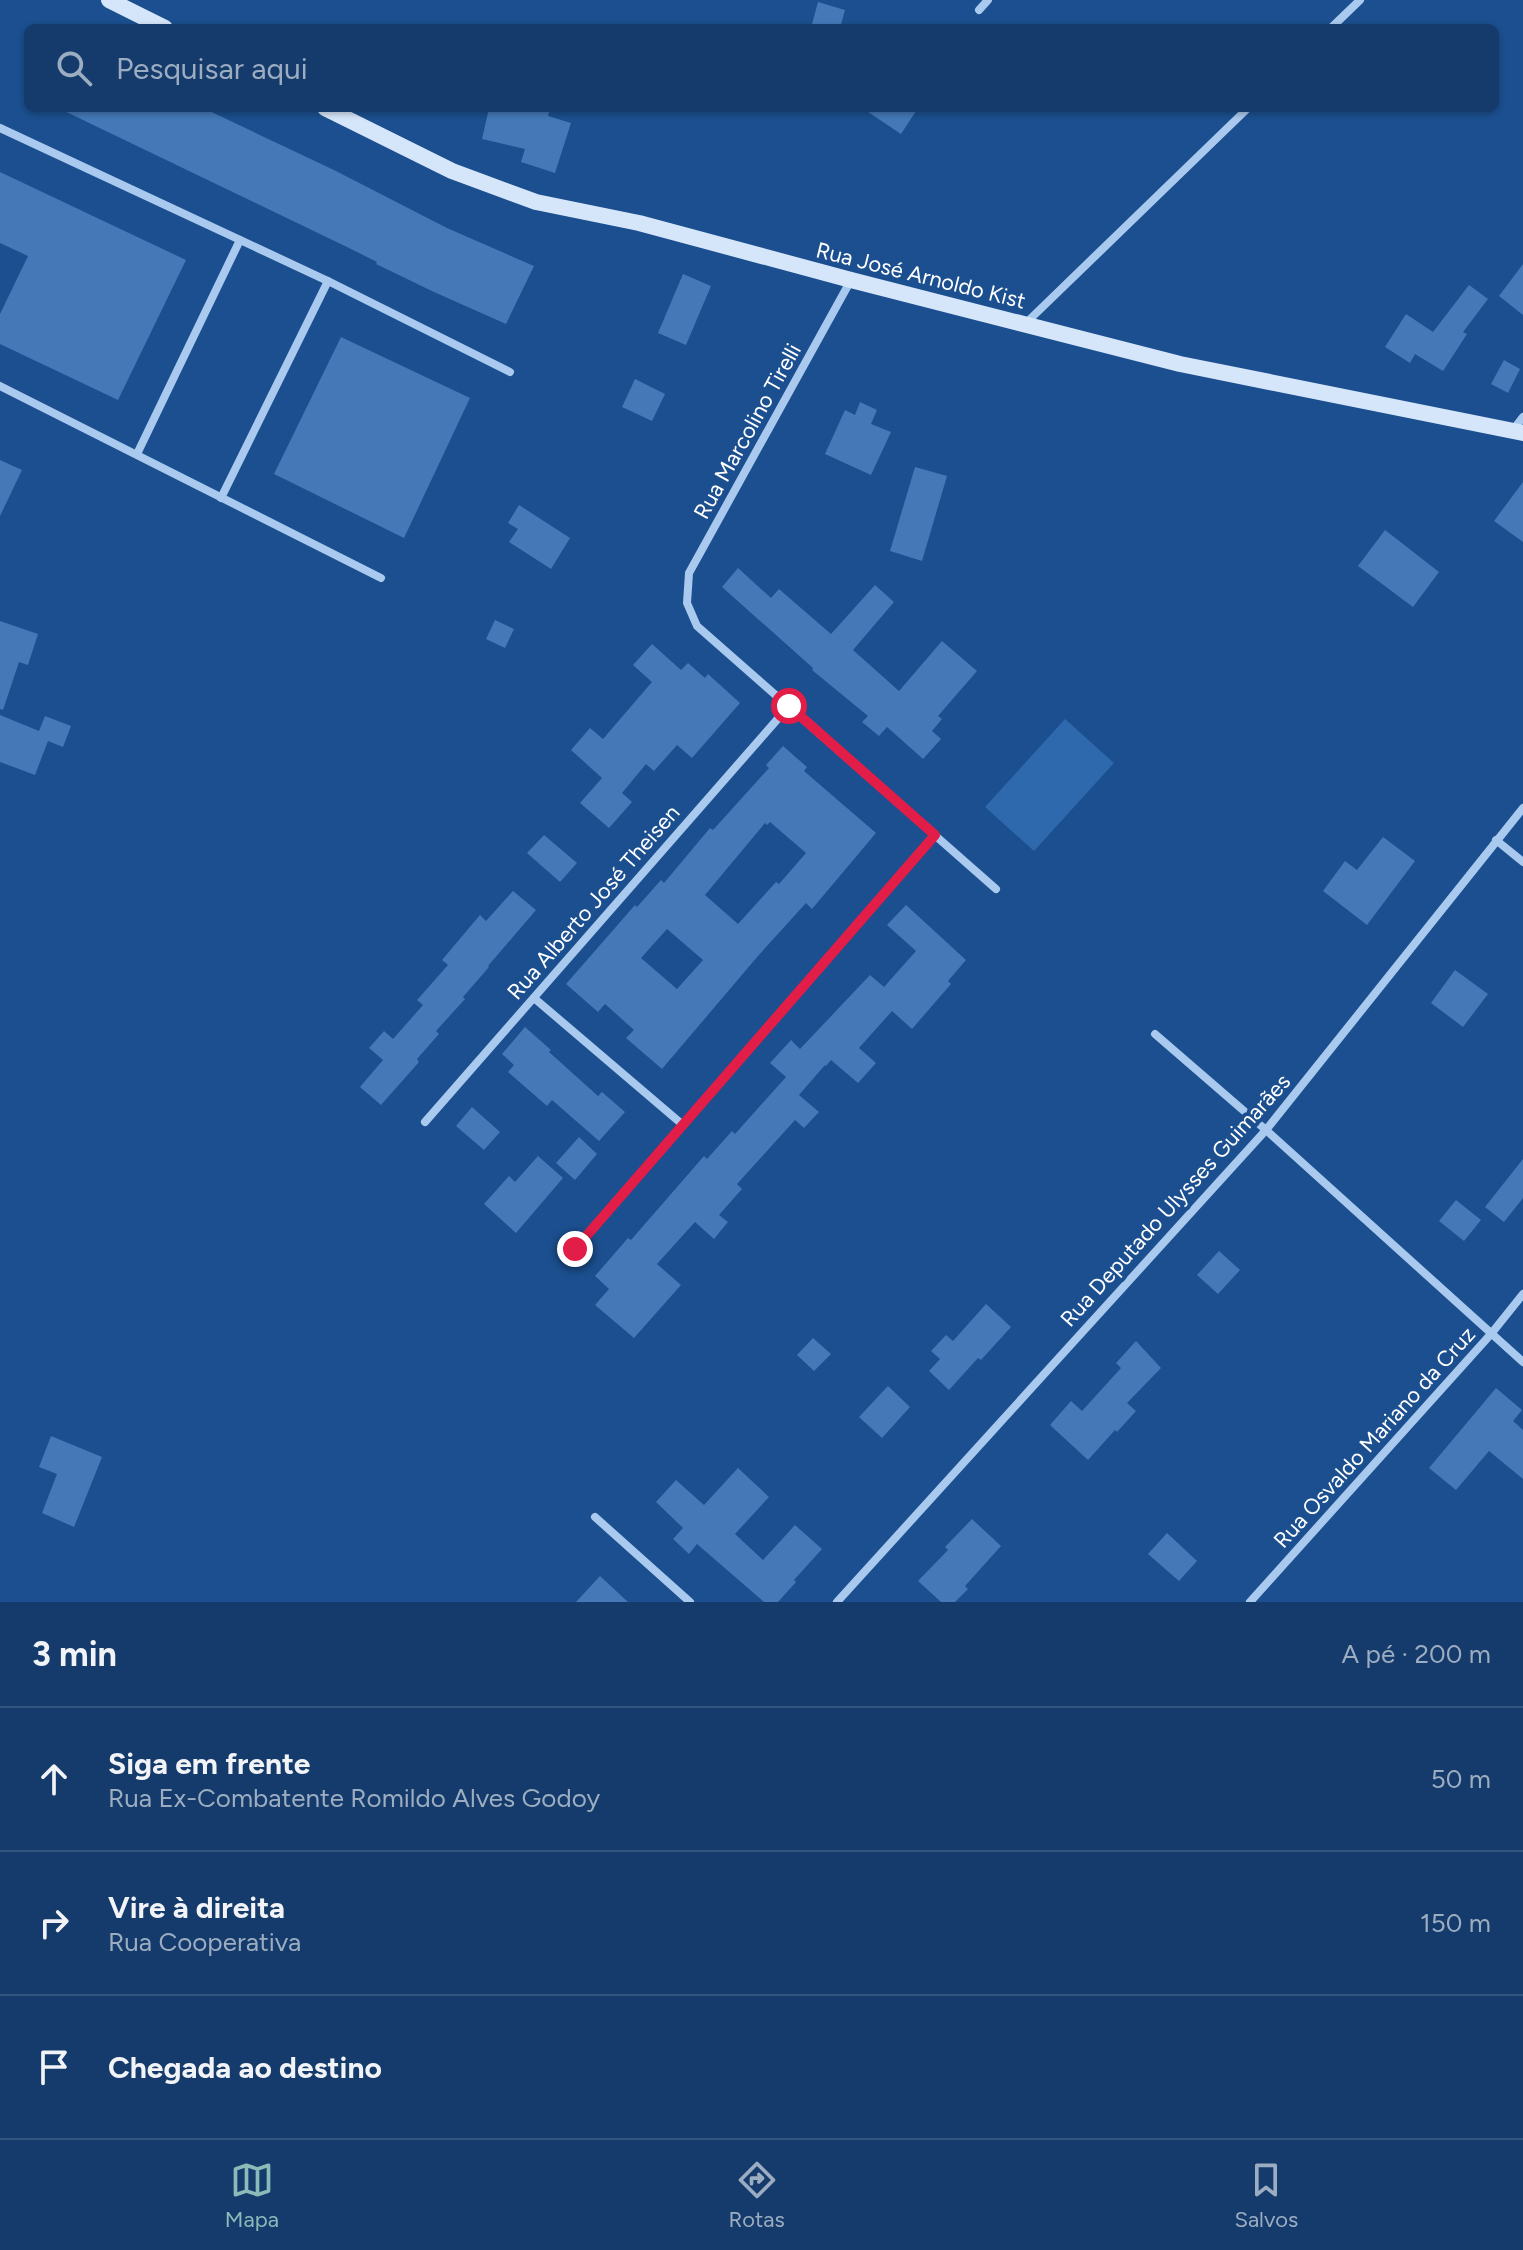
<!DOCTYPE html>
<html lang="pt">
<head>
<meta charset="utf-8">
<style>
  body { margin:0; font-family:Figtree,sans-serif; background:#1d4271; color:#f1f3f6 }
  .stop { position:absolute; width:24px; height:24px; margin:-18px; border:6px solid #e11d48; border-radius:50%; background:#fff }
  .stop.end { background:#e11d48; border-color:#fff; box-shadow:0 2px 8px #0008 }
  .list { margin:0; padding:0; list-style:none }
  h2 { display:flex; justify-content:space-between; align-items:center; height:104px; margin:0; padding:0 32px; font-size:34px }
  h2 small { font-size:26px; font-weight:400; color:#9dadc1 }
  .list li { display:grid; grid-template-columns:52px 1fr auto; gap:24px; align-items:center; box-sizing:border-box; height:144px; padding:0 32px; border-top:2px solid #33557e }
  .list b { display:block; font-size:30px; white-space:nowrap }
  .list p { margin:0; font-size:26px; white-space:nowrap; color:#9dadc1 }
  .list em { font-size:26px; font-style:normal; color:#9dadc1 }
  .icon { flex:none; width:44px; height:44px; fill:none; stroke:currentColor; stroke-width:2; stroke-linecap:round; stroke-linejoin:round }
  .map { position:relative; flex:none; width:1523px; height:1602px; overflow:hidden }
  .search { position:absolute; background:#143b6b; box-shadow:0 2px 6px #0004; left:24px; right:24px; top:24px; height:88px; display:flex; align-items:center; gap:20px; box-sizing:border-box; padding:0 28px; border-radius:12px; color:#9dadc1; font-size:30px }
  .sheet { height:536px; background:#143b6b }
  nav { display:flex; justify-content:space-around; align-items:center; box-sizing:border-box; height:112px; border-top:2px solid #33557e; background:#143b6b; font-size:22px; color:#9dadc1 }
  nav a { display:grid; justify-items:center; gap:4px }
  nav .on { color:#8bbbb9 }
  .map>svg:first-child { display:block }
  .green { fill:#2e69ad }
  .building { fill:#4478b7; fill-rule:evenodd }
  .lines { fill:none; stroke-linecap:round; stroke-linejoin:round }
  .street { stroke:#a9c9ee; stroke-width:8 }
  .secondary { stroke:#d6e6fa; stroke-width:16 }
  .route { stroke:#e11d48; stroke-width:10 }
  .labels { text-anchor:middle; stroke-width:8; stroke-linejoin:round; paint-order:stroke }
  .street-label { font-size:22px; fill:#fff; stroke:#1b4f8f }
</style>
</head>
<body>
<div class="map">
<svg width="1523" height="1602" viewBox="0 0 1523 1602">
  <rect width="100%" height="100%" fill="#1b4f8f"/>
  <!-- green -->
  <path class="green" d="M 1065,719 L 1114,763 L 1034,851 L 985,807 Z"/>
  <!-- building -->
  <g class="building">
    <path d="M 818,2 L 845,10 L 840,28 L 811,28 Z"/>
    <path d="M 58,108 L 203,108 L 334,170 L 447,228 L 534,266 L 506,324 L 434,292 L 376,264 L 377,262 L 349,248 Z"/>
    <path d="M 489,108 L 550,108 L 548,116 L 571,123 L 555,173 L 521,162 L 525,149 L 482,139 Z"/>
    <path d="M 862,108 L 918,108 L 901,134 Z"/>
    <path d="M 0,172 L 186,260 L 118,400 L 0,344 L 0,314 L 28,256 L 0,243 Z"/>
    <path d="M 1523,264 L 1523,315 L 1499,296 Z"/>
    <path d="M 683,274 L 711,286 L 686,345 L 658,333 Z"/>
    <path d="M 1469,285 L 1488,299 L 1463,332 L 1467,334 L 1443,371 L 1415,354 L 1410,363 L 1385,347 L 1406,314 L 1433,332 Z"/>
    <path d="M 341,337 L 470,398 L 404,538 L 274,474 Z"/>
    <path d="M 1504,360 L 1520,369 L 1508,393 L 1491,384 Z"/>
    <path d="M 635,379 L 665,394 L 652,421 L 622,407 Z"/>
    <path d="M 860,402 L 877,410 L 871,424 L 891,432 L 871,475 L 825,454 L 845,410 L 855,415 Z"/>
    <path d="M 0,460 L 22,470 L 0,516 Z"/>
    <path d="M 915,467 L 947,476 L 922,561 L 890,551 Z"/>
    <path d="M 1523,482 L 1523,542 L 1494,521 Z"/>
    <path d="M 519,505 L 570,538 L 551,569 L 509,542 L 518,529 L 508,523 Z"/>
    <path d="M 1385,530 L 1439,572 L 1413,607 L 1358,566 Z"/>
    <path d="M 738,568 L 771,598 L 779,589 L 831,634 L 875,585 L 894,602 L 853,650 L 899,691 L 942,641 L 977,671 L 938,716 L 942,719 L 932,731 L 941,739 L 923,759 L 887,727 L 879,736 L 862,722 L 868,716 L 812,670 L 813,668 L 722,587 Z"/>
    <path d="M 495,620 L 514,629 L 505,648 L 486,639 Z"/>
    <path d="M 0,621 L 38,634 L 28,665 L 19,662 L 3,710 L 0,709 Z"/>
    <path d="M 652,644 L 681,670 L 688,663 L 705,678 L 708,674 L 740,703 L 692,758 L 677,745 L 654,771 L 646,764 L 622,793 L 632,802 L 609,828 L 580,803 L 602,778 L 571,750 L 590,728 L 603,739 L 652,682 L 633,665 Z"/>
    <path d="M 0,715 L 39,731 L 45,716 L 71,726 L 63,747 L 48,741 L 35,775 L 0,762 Z"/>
    <path d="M 783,746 L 807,767 L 804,771 L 876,833 L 812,909 L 806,903 L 758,956 L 662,1069 L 626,1038 L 634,1030 L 605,1004 L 598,1012 L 566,984 L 635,905 L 637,907 L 661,880 L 664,883 L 710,828 L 713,830 L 769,768 L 766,765 ZM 770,822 L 806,853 L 779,884 L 776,882 L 738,924 L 705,895 L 765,823 L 767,825 ZM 667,929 L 703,960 L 677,989 L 641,958 Z"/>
    <path d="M 544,835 L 577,863 L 560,882 L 527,853 Z"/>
    <path d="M 1383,837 L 1415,861 L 1367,925 L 1323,891 L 1345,861 L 1357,870 Z"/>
    <path d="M 513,891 L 536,910 L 488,966 L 489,967 L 463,997 L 465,999 L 436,1031 L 439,1034 L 417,1059 L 419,1062 L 381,1105 L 360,1087 L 383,1060 L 369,1048 L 384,1031 L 393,1039 L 423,1005 L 417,1000 L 448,965 L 442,960 L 480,915 L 486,921 Z"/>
    <path d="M 906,905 L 966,960 L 948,981 L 951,984 L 912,1029 L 892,1011 L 859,1048 L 876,1063 L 858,1083 L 831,1060 L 826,1066 L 825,1065 L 799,1095 L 819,1112 L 804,1128 L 795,1120 L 737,1184 L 742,1189 L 719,1215 L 728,1222 L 714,1239 L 695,1222 L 657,1264 L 681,1285 L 634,1338 L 595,1305 L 609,1289 L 595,1276 L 628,1238 L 631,1240 L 704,1156 L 707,1159 L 732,1131 L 735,1134 L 786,1077 L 770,1063 L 791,1040 L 800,1049 L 870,975 L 884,987 L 916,951 L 887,925 Z"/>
    <path d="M 1455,970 L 1488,994 L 1463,1027 L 1431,1003 Z"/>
    <path d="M 525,1027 L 551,1050 L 549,1052 L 598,1096 L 602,1092 L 625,1112 L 599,1141 L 552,1100 L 547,1106 L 508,1072 L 514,1065 L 502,1054 Z"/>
    <path d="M 472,1107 L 500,1132 L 484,1150 L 456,1126 Z"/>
    <path d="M 579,1137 L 597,1154 L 575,1180 L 556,1163 Z"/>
    <path d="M 538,1156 L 563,1178 L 516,1233 L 484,1204 L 509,1176 L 515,1182 Z"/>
    <path d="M 1523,1159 L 1523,1198 L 1504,1222 L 1485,1207 Z"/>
    <path d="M 1456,1200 L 1481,1220 L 1464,1241 L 1439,1221 Z"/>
    <path d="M 1219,1251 L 1240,1270 L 1218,1294 L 1197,1275 Z"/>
    <path d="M 986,1304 L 1011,1327 L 981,1360 L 978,1358 L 949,1390 L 929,1371 L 940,1359 L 931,1351 L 946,1335 L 953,1341 Z"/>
    <path d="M 813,1338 L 831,1354 L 814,1371 L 797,1355 Z"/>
    <path d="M 1136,1341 L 1161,1368 L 1127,1403 L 1136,1411 L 1117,1432 L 1115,1430 L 1088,1460 L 1050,1425 L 1071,1401 L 1082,1411 L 1121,1368 L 1116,1363 Z"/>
    <path d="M 888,1386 L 910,1407 L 882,1438 L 859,1417 Z"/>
    <path d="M 1496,1388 L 1522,1410 L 1513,1421 L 1523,1430 L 1523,1479 L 1489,1451 L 1456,1490 L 1429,1468 Z"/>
    <path d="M 51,1436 L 102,1457 L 74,1527 L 42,1513 L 57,1474 L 39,1467 Z"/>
    <path d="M 738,1468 L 769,1497 L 735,1534 L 763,1560 L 795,1525 L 822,1549 L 794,1580 L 796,1582 L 778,1602 L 764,1602 L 697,1544 L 689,1554 L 673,1539 L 683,1528 L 656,1502 L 676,1480 L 704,1505 Z"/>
    <path d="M 972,1519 L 1001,1546 L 965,1586 L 968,1589 L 955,1602 L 941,1602 L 918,1581 L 948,1550 L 945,1547 Z"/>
    <path d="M 1167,1533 L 1197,1561 L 1179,1581 L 1148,1554 Z"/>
    <path d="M 600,1576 L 628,1602 L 576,1602 Z"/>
  </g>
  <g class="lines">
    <!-- street -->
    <g class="street">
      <path d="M 979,10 L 988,0"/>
      <path d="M 1331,28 L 1360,0"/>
      <path d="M 0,128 L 328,281 L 510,372"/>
      <path d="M 851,280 L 689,573 L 687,603 L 697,626 L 996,889"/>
      <path d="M 1025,324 L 1248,108"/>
      <path d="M 0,386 L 381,578"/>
      <path d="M 1513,430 L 1523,417"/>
      <path d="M 137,454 L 240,240"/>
      <path d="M 221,498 L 328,281"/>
      <path d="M 1496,840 L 1523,862"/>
      <path d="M 534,998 L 683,1125"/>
      <path d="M 1155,1034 L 1266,1130 L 1523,1362"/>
      <path d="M 425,1122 L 789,706"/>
      <path d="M 575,1249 L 935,835"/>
      <path d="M 595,1517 L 690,1602"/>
      <path d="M 837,1602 L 1266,1130 L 1523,808"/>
      <path d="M 1250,1602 L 1491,1334 L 1523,1294"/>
    </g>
    <!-- secondary -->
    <g class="secondary">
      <path d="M 109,0 L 165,28"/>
      <path d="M 325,108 L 452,171 L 536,202 L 639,223 L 851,280 L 1180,364 L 1523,433"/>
    </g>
  </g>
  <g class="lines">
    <!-- route -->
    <path class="route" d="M 575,1249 L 935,835 L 789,706"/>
  </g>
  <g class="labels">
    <!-- street labels -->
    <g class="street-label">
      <text transform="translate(921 275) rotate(14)" y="8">Rua José Arnoldo Kist</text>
      <text transform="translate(747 431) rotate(-61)" y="8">Rua Marcolino Tirelli</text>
      <text transform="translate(593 902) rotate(-49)" y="8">Rua Alberto José Theisen</text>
      <text transform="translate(1175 1200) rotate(-48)" y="8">Rua Deputado Ulysses Guimarães</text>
      <text transform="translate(1374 1437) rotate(-48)" y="8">Rua Osvaldo Mariano da Cruz</text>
    </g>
  </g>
</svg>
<div class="stop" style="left:789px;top:706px"></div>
<div class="stop end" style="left:575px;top:1249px"></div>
<div class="search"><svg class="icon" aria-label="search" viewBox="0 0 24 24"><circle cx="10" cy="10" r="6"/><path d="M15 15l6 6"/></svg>Pesquisar aqui</div>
</div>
<section class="sheet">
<h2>3 min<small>A pé · 200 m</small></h2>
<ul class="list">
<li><svg class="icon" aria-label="ahead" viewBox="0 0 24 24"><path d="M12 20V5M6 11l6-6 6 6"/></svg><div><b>Siga em frente</b><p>Rua Ex-Combatente Romildo Alves Godoy</p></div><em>50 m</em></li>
<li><svg class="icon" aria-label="right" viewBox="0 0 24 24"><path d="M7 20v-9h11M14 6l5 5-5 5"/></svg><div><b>Vire à direita</b><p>Rua Cooperativa</p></div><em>150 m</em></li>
<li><svg class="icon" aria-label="arrive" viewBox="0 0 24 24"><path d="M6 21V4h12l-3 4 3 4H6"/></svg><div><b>Chegada ao destino</b></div></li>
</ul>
</section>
<nav>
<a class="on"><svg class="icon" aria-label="map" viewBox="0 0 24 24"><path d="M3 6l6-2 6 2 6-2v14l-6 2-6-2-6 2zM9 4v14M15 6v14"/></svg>Mapa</a>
<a><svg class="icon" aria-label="directions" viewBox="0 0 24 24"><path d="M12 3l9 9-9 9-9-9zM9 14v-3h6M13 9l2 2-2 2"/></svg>Rotas</a>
<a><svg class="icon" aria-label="saved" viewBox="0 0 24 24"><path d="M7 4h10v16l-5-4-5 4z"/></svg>Salvos</a>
</nav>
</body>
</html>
